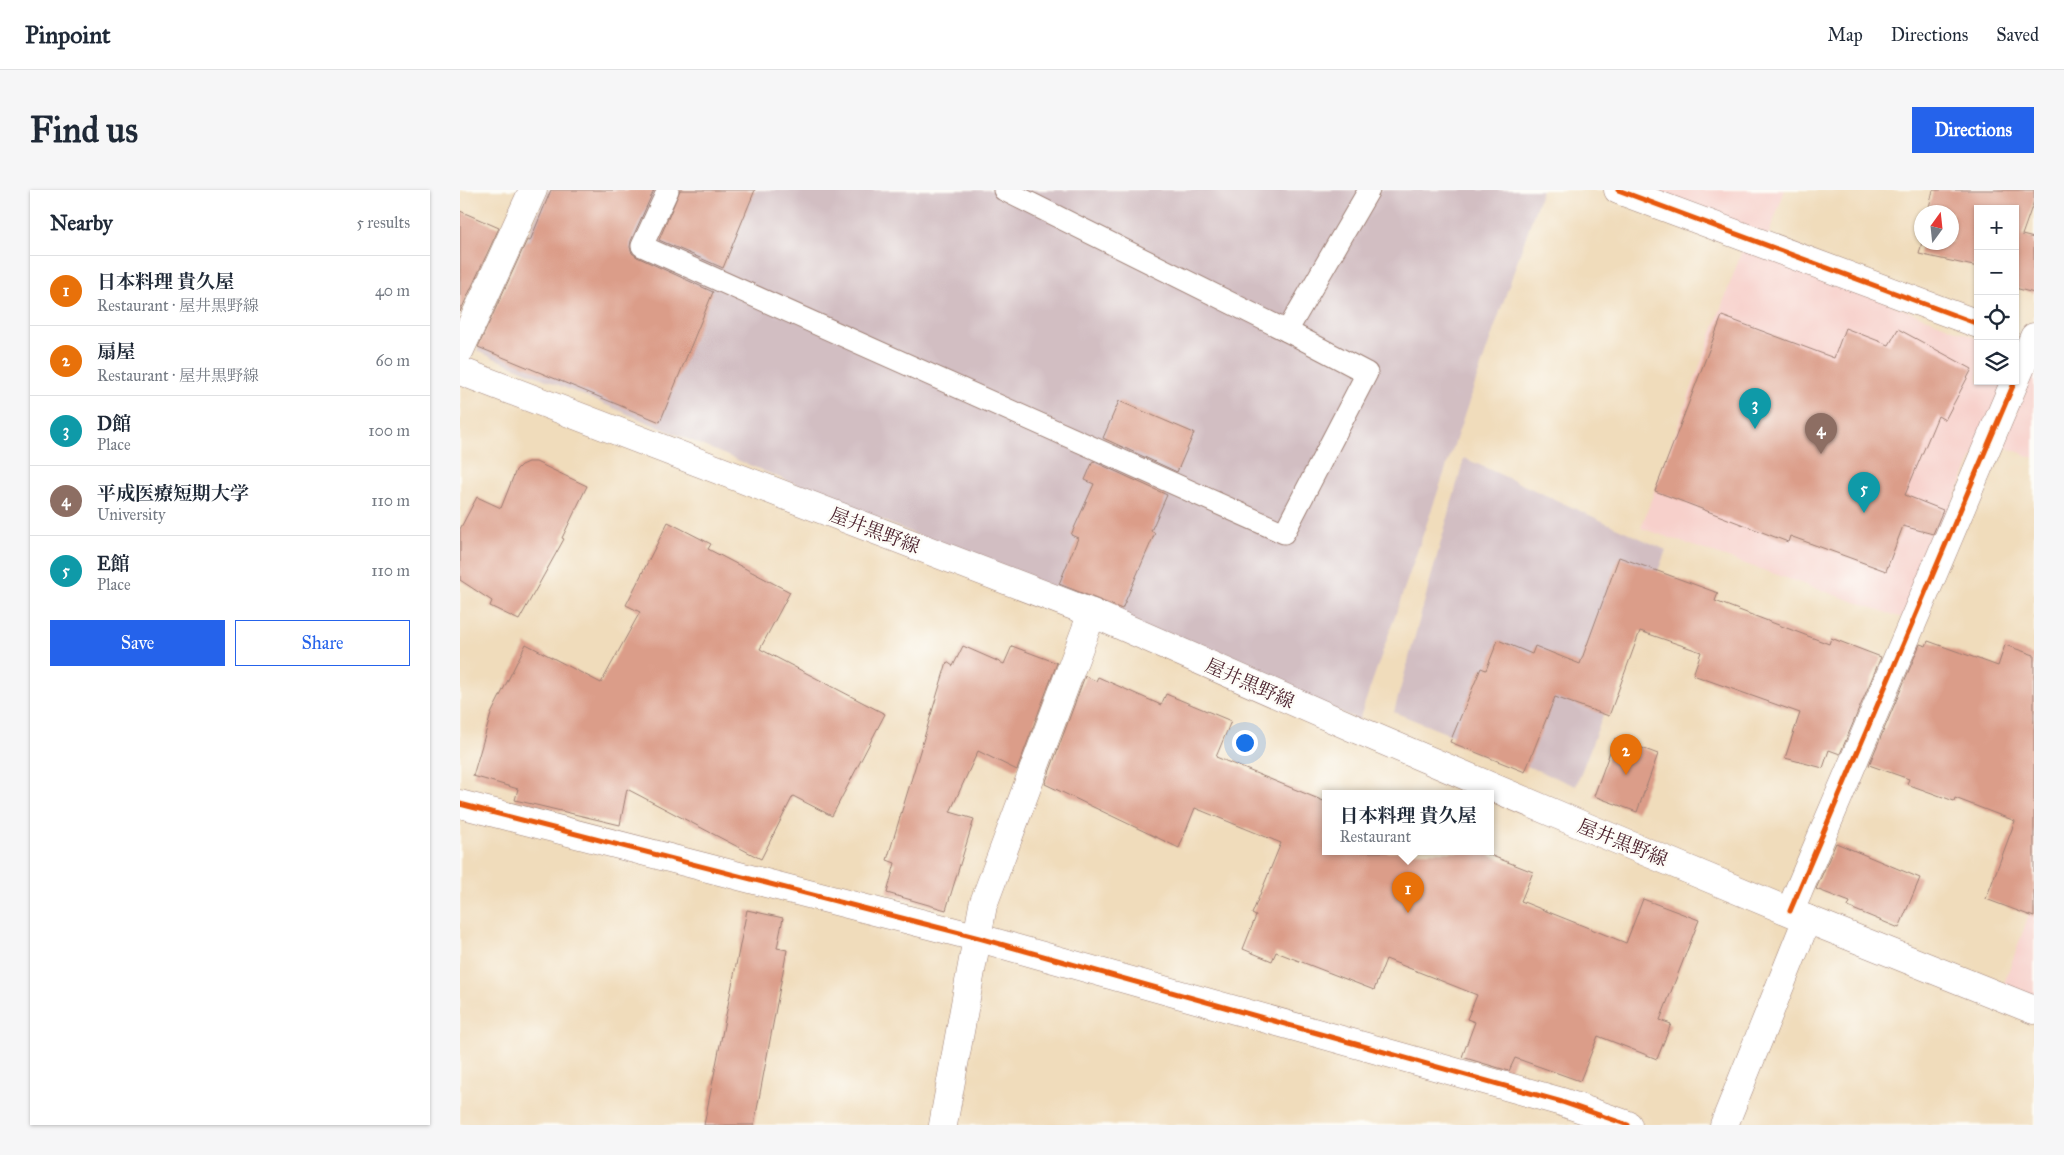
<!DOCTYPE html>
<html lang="en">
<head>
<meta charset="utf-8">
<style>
  body { margin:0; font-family:"IM FELL Great Primer","Noto Serif JP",serif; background:#f6f6f7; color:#1f2937 }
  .controls { position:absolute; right:15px; top:15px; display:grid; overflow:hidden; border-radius:0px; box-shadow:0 1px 4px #0004 }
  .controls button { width:45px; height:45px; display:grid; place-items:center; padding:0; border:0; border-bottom:1px solid #e0e1e3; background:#fff; color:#1f2937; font:25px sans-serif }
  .compass { position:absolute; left:1454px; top:15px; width:45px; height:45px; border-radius:50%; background:#fff; box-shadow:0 1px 4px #0004; rotate:15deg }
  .you { position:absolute; left:784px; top:552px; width:18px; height:18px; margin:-12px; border:4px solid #fff; border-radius:50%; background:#1a73e8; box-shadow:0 0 0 8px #1a73e833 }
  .badge { display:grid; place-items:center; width:32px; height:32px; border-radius:50%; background:#2563eb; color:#fff; font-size:16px; font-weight:700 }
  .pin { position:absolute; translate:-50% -41px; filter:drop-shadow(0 1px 2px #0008) }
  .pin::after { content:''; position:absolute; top:26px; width:18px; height:15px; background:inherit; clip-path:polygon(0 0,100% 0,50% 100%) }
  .popup { position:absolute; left:862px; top:600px; width:172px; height:65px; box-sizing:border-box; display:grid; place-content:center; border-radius:0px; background:#fff; filter:drop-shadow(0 1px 4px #0005); font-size:16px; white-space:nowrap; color:#747a83 }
  .popup b { font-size:19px; color:#1f2937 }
  .popup::after { content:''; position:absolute; left:50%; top:100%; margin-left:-10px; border:10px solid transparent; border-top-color:#fff }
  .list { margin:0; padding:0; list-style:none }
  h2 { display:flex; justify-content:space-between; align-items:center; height:65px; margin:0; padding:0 20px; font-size:21px }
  h2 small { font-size:16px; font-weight:400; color:#747a83 }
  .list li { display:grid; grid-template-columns:32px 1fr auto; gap:15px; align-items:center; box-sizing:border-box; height:70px; padding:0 20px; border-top:1px solid #e0e1e3 }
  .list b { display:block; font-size:19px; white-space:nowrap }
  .list p { margin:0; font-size:16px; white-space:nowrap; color:#747a83 }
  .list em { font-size:16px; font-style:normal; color:#747a83 }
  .actions { display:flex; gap:10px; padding:15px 20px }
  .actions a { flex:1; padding:11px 0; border:1px solid #2563eb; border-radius:0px; text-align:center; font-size:18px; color:#2563eb }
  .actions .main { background:#2563eb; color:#fff }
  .icon { flex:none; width:28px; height:28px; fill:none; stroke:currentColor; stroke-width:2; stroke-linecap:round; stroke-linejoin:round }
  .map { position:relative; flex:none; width:1574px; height:935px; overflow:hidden; border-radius:0px }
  header { display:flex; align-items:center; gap:30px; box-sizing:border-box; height:70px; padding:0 25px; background:#fff; border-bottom:1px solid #e0e1e3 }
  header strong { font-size:24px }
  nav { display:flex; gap:28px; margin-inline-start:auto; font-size:18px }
  .intro { display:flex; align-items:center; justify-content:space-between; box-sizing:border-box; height:120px; padding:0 30px }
  h1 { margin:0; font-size:35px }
  .button { padding:12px 22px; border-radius:0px; background:#2563eb; color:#fff; font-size:18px; font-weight:700 }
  main { display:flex; gap:30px; padding:0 30px }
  aside { flex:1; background:#fff; border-radius:0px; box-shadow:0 1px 4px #0004 }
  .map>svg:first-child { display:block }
  .built { fill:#f7d0cb }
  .industrial { fill:#d2bec2 }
  .building { fill:#db9d89 }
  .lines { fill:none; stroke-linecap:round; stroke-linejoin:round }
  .lane-casing { stroke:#9d7e73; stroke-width:23 }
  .street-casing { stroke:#9d7e73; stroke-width:29 }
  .secondary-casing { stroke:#9d7e73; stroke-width:29 }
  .lane { stroke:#fff; stroke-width:21 }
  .street { stroke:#fff; stroke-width:28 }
  .secondary { stroke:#fff; stroke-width:28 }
  .cycleway-casing { stroke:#fdfcf7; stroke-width:8 }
  .cycleway { stroke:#e8590c; stroke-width:5 }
  .labels { text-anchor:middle; stroke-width:5; stroke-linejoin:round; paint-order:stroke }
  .street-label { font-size:19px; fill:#4a1f2b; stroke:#fdfcf7 }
</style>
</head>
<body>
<header>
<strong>Pinpoint</strong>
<nav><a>Map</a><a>Directions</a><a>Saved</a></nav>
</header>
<div class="intro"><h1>Find us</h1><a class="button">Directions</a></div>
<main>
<aside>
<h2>Nearby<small>5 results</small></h2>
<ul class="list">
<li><span class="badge" style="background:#e8710a">1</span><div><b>日本料理 貴久屋</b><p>Restaurant · 屋井黒野線</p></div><em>40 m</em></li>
<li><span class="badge" style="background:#e8710a">2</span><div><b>扇屋</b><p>Restaurant · 屋井黒野線</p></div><em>60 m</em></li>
<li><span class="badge" style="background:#0f9aa8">3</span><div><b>D館</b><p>Place</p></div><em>100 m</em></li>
<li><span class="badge" style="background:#8d6e63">4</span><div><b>平成医療短期大学</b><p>University</p></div><em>110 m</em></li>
<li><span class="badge" style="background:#0f9aa8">5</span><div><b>E館</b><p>Place</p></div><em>110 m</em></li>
</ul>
<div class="actions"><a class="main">Save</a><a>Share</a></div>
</aside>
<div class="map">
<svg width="1574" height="935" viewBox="0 0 1574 935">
  <rect width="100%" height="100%" fill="#fdfcf7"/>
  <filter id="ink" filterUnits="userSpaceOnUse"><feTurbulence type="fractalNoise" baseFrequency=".02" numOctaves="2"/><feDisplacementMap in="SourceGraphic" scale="10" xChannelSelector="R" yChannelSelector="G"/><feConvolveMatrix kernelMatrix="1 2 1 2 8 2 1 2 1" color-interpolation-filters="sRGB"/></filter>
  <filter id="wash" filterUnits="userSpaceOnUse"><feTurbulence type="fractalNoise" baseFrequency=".0096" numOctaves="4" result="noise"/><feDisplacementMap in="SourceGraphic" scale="20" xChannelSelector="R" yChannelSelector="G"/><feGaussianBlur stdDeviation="1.12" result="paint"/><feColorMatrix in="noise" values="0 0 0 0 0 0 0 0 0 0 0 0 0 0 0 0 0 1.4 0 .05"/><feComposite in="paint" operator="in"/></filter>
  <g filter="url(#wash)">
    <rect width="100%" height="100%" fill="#f0dcbb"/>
    <!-- built -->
    <g class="built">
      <path d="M 1186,0 L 1325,0 L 1308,46 Z"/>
      <path d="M 1284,55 L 1518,149 L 1518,191 L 1546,191 L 1442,428 L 1181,338 Z"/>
      <path d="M 1574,174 L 1574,268 L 1543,256 Z"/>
      <path d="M 1574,711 L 1574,811 L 1542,799 Z"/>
    </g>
    <!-- industrial -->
    <g class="industrial">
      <path d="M 88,0 L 1082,0 L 899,530 L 17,161 Z"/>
      <path d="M 1004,268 L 1206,360 L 1116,596 L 934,522 Z"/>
    </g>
    <g id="blocks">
      <!-- building -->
      <g class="building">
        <path d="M 91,0 L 194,0 L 171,51 L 170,57 L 172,63 L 177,67 L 253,102 L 200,232 L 18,157 L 67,50 L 70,51 Z"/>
        <path d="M 220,0 L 295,0 L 263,78 L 199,50 Z"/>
        <path d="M 1473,0 L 1574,0 L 1574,11 L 1562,45 L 1574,48 L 1574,103 L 1555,98 L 1555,19 L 1518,19 L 1518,77 L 1459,64 L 1462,52 L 1492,52 L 1492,22 L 1468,22 Z"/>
        <path d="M 0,21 L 39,38 L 0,122 Z"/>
        <path d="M 1262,126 L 1374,168 L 1385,138 L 1429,155 L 1438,139 L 1512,179 L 1485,230 L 1478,226 L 1445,305 L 1483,320 L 1473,344 L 1443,336 L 1426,381 L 1330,346 L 1328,352 L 1195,301 Z"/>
        <path d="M 659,211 L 734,243 L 717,282 L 643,248 Z"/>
        <path d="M 633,271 L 707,305 L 691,341 L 695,343 L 662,419 L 599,394 L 618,348 L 611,345 L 634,294 L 625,290 Z"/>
        <path d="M 68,272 L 76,272 L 127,296 L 102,348 L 104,349 L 59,430 L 30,416 L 32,411 L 0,390 L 0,339 L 17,307 L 41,318 L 56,280 L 61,275 Z"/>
        <path d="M 208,332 L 251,354 L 248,359 L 330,402 L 300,459 L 425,524 L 372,626 L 333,606 L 301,669 L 167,599 L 160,635 L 55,610 L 58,599 L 13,586 L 31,524 L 66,454 L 141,493 L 180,422 L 166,415 Z"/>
        <path d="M 1159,367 L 1258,403 L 1255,411 L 1369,454 L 1371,448 L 1421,467 L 1380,564 L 1369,560 L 1363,578 L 1325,568 L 1340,523 L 1233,485 L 1241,462 L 1180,441 L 1149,526 L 1095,507 L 1065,582 L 990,552 L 1021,478 L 1026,480 L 1038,450 L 1072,464 L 1075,456 L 1120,474 Z"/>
        <path d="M 1468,451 L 1538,476 L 1545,455 L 1574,465 L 1574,727 L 1526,709 L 1555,631 L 1495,608 L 1494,611 L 1447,594 L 1449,589 L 1409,575 L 1460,454 L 1466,456 Z"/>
        <path d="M 503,456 L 544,474 L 552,456 L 597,473 L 557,580 L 518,561 L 490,622 L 514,629 L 486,720 L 427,703 L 435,673 L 427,670 L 487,472 L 493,476 Z"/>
        <path d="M 625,486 L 636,491 L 638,487 L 701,515 L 706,504 L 771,531 L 756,567 L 866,612 L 866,662 L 1022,662 L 1073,682 L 1061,711 L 1166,753 L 1183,709 L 1239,730 L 1200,830 L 1211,834 L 1197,869 L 1138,846 L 1120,891 L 1055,868 L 1049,881 L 1002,867 L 1015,832 L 1007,829 L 1017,805 L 926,769 L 914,800 L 816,762 L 812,771 L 783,759 L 796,726 L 792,724 L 821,653 L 735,618 L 719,658 L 585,594 Z"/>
        <path d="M 1155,548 L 1198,564 L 1177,622 L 1134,606 Z"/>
        <path d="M 1376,653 L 1460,688 L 1439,738 L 1388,717 L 1390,712 L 1356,699 Z"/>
        <path d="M 287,720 L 323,728 L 317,758 L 327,760 L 294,935 L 244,935 Z"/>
      </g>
    </g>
  </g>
  <g filter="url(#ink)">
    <use href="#blocks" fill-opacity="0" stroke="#9d7e73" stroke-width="1"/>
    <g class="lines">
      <defs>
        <g id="lane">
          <path d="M 208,0 L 182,56 L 824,343 L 907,183 L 827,141 L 544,0"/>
          <path d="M 827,141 L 909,0"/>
        </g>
        <g id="street">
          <path d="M 1158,0 L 1518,134"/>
          <path d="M 0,160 L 73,0"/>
          <path d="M 1555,191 L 1574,147"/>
          <path d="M 0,614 L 519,748 L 1102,912 L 1168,935"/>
          <path d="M 1330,721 L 1555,191"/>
          <path d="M 483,935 L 523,715 L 632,423"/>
          <path d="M 1264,935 L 1347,729"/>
        </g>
        <path id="secondary" d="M 0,181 L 632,423 L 898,540 L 1124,636 L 1347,729 L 1574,820"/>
      </defs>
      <!-- lane casing -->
      <use href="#lane" class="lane-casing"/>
      <!-- street casing -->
      <use href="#street" class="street-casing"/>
      <!-- secondary casing -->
      <use href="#secondary" class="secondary-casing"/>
      <!-- lane -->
      <use href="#lane" class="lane"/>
      <!-- street -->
      <use href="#street" class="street"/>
      <!-- secondary -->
      <use href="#secondary" class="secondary"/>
      <defs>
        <g id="cycleway">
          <path d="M 1158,0 L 1518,134"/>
          <path d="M 0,614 L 519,748 L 1102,912 L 1168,935"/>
          <path d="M 1330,721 L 1555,191"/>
        </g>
      </defs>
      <!-- cycleway casing -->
      <use href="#cycleway" class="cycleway-casing"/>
      <!-- cycleway -->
      <use href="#cycleway" class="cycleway"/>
    </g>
  </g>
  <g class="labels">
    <!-- street labels -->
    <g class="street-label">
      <text transform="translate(415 340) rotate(21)" y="7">屋井黒野線</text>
      <text transform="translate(790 493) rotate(24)" y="7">屋井黒野線</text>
      <text transform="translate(1163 652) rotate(22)" y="7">屋井黒野線</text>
    </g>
  </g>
</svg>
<div class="controls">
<button>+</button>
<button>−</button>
<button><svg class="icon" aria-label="locate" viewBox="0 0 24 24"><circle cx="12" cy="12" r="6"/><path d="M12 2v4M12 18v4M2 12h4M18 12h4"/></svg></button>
<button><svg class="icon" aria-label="layers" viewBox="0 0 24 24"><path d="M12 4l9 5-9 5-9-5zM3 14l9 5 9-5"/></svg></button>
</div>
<svg class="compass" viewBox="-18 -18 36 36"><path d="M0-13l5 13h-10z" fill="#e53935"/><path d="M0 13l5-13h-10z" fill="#747a83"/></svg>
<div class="you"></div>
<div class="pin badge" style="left:948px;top:723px;background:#e8710a">1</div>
<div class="popup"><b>日本料理 貴久屋</b>Restaurant</div>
<div class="pin badge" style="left:1166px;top:585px;background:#e8710a">2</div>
<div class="pin badge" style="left:1295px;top:239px;background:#0f9aa8">3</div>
<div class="pin badge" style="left:1361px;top:264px;background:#8d6e63">4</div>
<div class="pin badge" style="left:1404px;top:323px;background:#0f9aa8">5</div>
</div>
</main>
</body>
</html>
